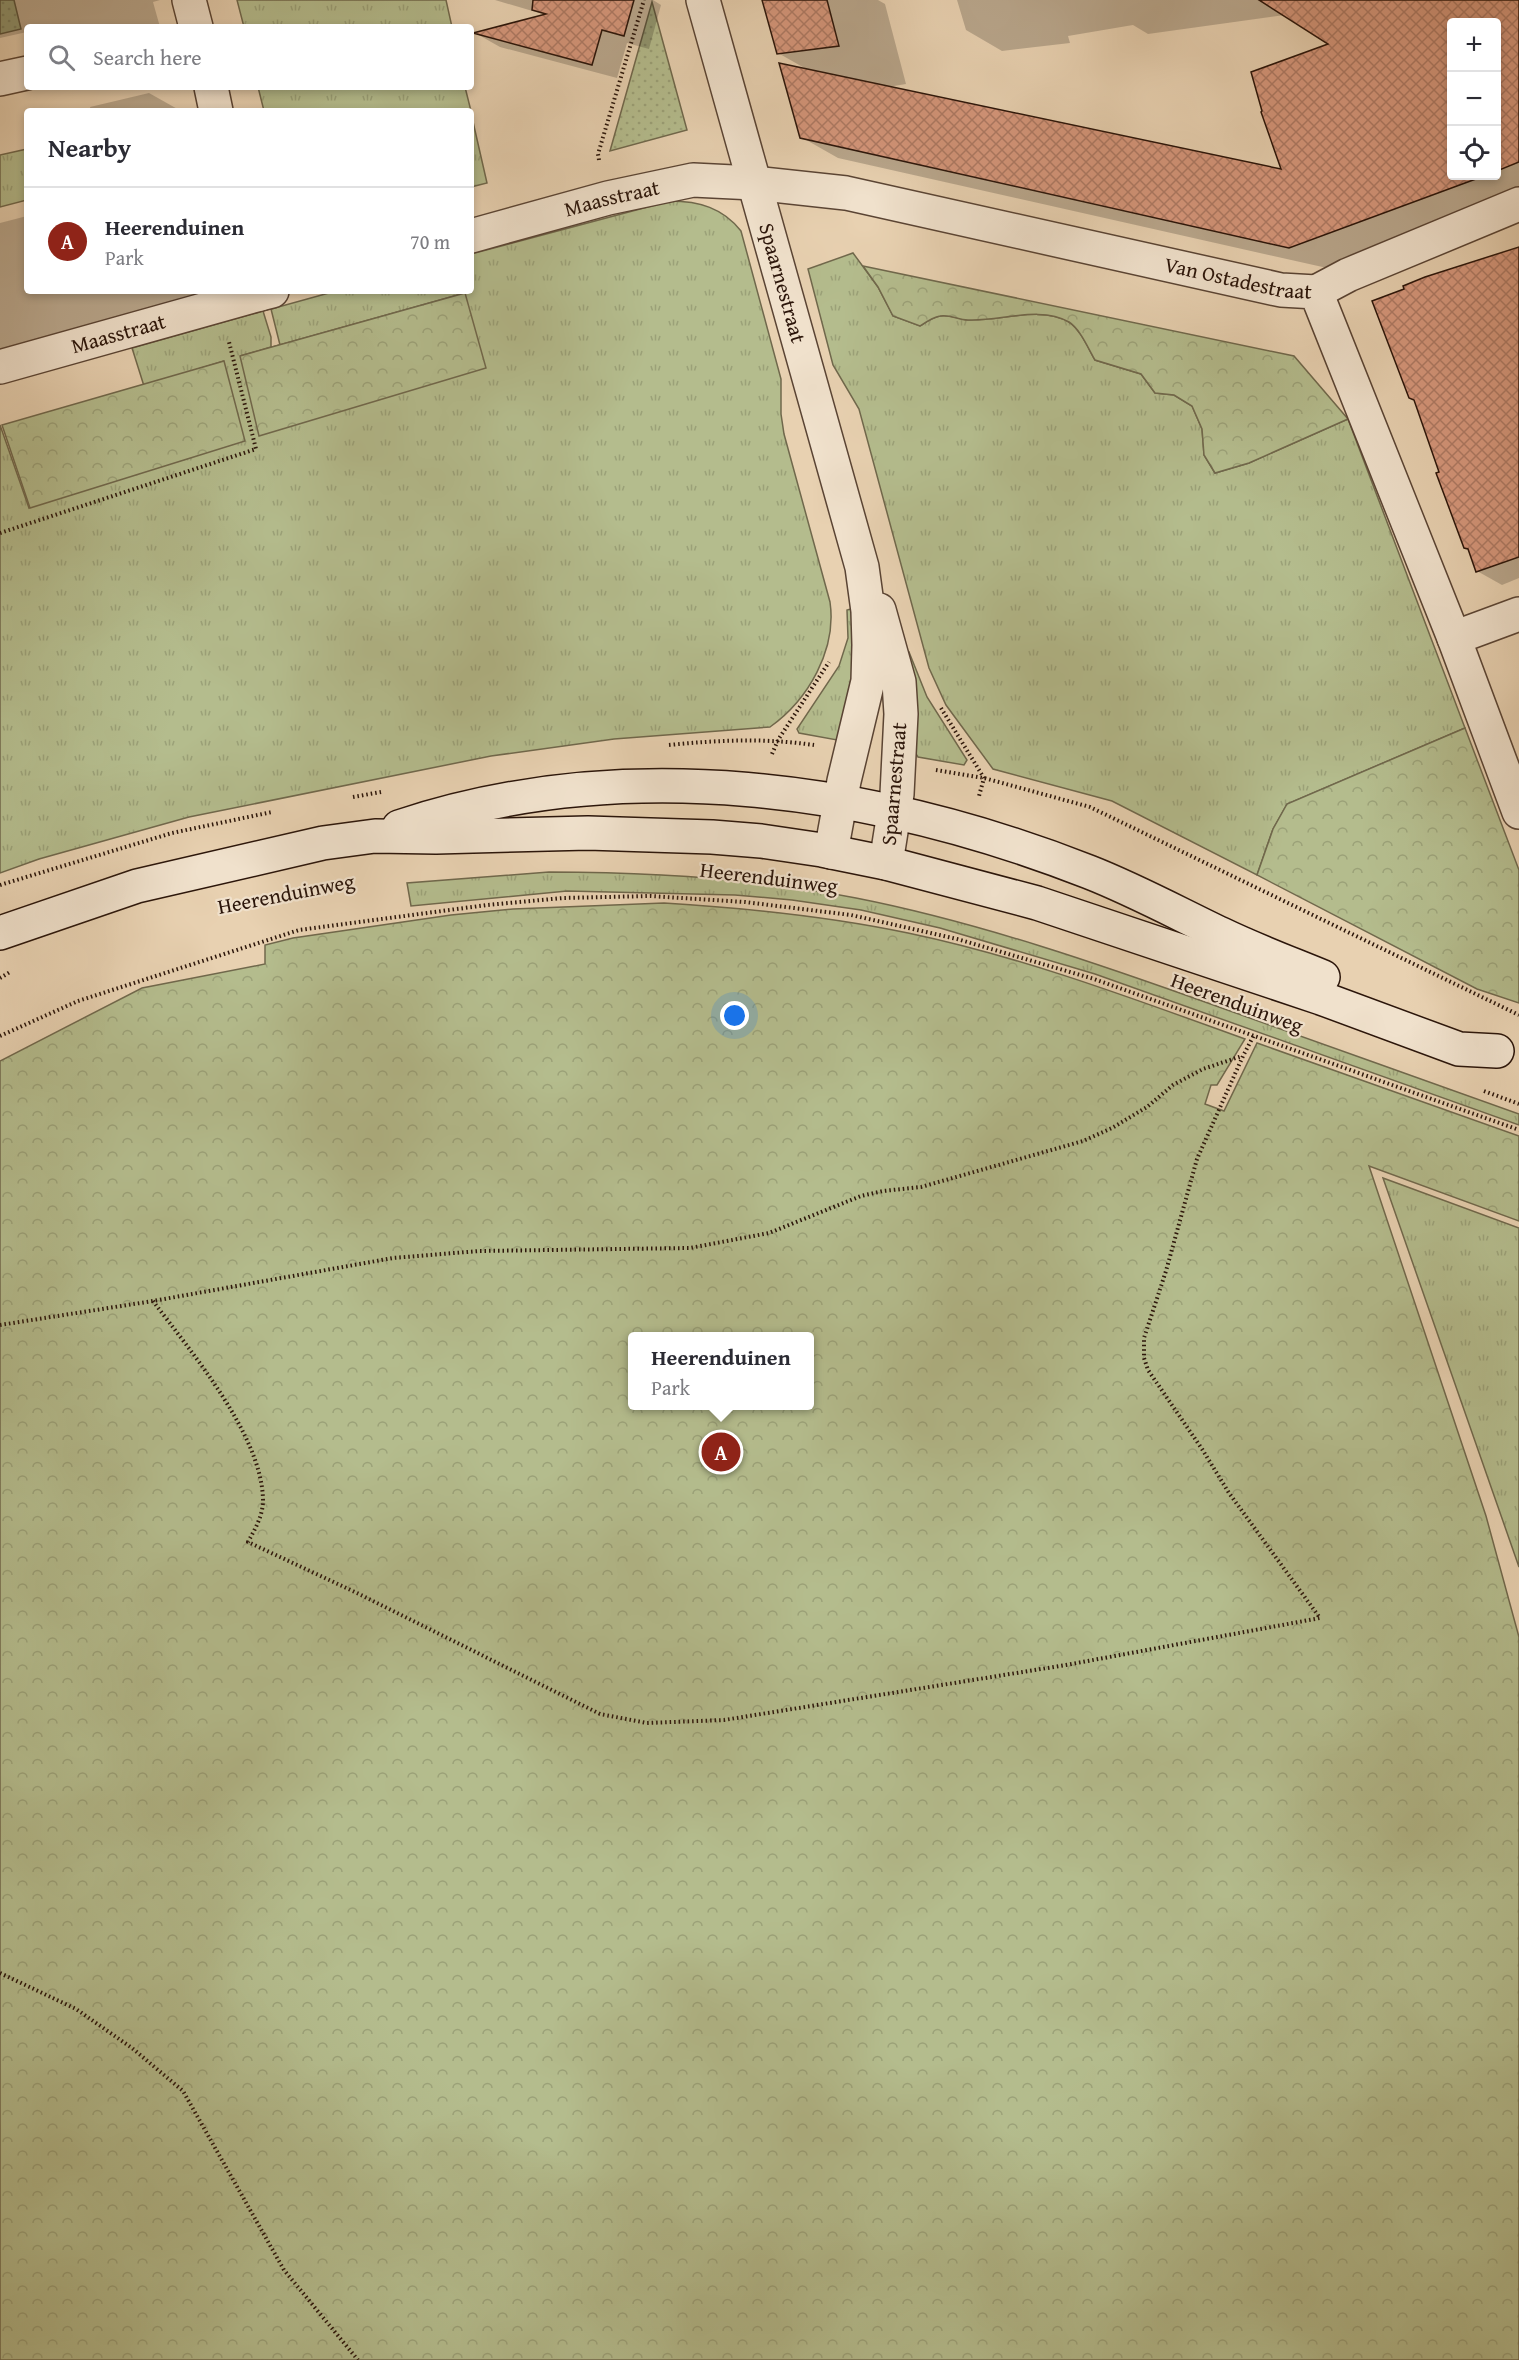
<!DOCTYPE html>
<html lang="en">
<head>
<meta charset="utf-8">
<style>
  body { margin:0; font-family:"Gentium Book Plus",serif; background:#f2f2f3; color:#2b2b33 }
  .controls { position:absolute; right:18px; top:18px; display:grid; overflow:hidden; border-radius:6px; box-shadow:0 3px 9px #0003 }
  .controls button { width:54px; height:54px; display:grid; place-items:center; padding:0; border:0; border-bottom:2px solid #e1e1e2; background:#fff; color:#2b2b33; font:30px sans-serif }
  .you { position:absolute; left:735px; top:1016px; width:21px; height:21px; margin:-15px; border:4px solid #fff; border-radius:50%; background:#1a73e8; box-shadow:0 0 0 9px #1a73e833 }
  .badge { display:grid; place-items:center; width:39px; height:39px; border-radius:50%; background:#8f2418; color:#fff; font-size:20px; font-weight:700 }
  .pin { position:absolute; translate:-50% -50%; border:3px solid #fff; box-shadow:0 2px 6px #0006 }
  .popup { position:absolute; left:628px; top:1332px; width:186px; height:78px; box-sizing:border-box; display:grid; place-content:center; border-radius:6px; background:#fff; filter:drop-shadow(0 2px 4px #0005); font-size:20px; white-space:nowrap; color:#7c7c81 }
  .popup b { font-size:22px; color:#2b2b33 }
  .popup::after { content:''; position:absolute; left:50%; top:100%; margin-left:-12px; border:12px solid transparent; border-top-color:#fff }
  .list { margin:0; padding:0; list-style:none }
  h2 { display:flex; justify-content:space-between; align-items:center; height:78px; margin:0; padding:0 24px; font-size:26px }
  h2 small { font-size:20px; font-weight:400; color:#7c7c81 }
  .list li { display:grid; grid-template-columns:39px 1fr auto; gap:18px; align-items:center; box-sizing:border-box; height:108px; padding:0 24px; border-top:2px solid #e1e1e2 }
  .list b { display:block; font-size:22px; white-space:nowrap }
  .list p { margin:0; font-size:20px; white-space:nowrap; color:#7c7c81 }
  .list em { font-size:20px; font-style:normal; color:#7c7c81 }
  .icon { flex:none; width:33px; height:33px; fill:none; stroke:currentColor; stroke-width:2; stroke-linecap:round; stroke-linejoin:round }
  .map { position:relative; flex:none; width:1519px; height:2360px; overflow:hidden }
  .search { position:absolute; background:#fff; box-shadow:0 3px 9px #0003; left:24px; top:24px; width:450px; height:66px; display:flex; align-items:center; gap:15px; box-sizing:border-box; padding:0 21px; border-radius:6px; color:#7c7c81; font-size:22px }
  .panel { position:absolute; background:#fff; box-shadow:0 3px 9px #0003; left:24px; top:108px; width:450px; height:186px; border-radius:6px }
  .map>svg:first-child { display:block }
  .grass { fill:url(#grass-tufts); stroke:#70684c; stroke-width:1.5 }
  .forest { fill:url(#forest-crowns); stroke:#70684c; stroke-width:1.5; fill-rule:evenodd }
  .garden { fill:url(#garden-dots); stroke:#70684c; stroke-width:1.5 }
  .shadow { fill:#0003; fill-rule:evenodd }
  .building { fill:url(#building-cross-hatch); stroke:#2b150a; stroke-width:1.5 }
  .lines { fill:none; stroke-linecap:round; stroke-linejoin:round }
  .minor-casing { stroke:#5a4434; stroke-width:36 }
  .tertiary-casing { stroke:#5a4434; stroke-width:36 }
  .secondary-casing { stroke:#2b150a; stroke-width:36 }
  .path { stroke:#2b150a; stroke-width:4; stroke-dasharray:1.5 3; stroke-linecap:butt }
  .minor { stroke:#f0e1cc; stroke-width:33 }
  .tertiary { stroke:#f0e1cc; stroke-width:33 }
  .secondary { stroke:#f0e1cc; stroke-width:33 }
  .labels { text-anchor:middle; stroke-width:4.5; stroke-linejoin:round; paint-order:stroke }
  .street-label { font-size:21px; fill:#2b150a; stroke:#f0e1cc }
</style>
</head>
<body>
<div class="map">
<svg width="1519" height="2360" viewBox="0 0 1519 2360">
  <defs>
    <pattern id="grass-tufts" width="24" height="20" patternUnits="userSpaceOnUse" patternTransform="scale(1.5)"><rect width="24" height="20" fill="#b4bc8d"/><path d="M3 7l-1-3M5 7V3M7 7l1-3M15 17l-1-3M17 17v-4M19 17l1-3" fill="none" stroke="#9ba178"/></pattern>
    <pattern id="forest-crowns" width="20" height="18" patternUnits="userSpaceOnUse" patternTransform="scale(1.5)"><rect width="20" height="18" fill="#b4bc8d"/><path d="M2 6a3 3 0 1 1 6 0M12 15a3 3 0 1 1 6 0" fill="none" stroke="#9ba178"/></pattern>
    <pattern id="garden-dots" width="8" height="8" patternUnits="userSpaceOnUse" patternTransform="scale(1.5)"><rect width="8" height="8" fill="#b4bc8d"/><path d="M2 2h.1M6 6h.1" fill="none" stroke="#9ba178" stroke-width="1.8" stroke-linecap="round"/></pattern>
    <pattern id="building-cross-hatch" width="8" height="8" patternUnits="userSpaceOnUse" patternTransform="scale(1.5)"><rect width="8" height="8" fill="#d6977c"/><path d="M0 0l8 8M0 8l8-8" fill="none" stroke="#ae7a64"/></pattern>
  </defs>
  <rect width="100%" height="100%" fill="#e8d1b1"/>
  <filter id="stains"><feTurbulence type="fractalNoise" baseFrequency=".00333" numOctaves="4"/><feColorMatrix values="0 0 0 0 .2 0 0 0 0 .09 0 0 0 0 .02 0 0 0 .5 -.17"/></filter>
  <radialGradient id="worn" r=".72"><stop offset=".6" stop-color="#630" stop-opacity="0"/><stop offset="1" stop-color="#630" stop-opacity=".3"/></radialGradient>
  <!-- grass -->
  <g class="grass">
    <path d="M 237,0 L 446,0 L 452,27 L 244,27 Z"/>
    <path d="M 258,87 L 465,87 L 471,111 L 264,111 Z"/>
    <path d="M 471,113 L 487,183 L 471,187 Z"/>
    <path d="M 27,149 L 27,200 L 0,207 L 0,155 Z"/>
    <path d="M 670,201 C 699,201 723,208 741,231 L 781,379 L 781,414 L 784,434 L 830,602 C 837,650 808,700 770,727 L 614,739 L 491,756 L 189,817 L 39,859 L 0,873 L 0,425 L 29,508 L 224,361 L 144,386 L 132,348 L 263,311 L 271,337 L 271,347 L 240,356 L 465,293 L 280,345 L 271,309 L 336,291 L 471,291 L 471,254 Z"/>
    <path d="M 853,253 L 878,287 L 893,316 L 920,326 C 926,322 933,317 940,316 C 950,314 958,319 968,320 C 999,322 1040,305 1069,322 C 1080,329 1088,348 1095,360 L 1141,374 L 1155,393 L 1174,395 L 1192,406 L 1202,429 L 1204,455 L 1215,473 L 1249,463 L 1348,419 L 1465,728 L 1287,804 L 1273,829 L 1257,875 L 1112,801 L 993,769 L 946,705 L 929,668 L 859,409 L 833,365 L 808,269 Z"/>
    <path d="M 851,609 L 859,648 L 837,740 L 799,733 L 797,729 L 839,666 L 848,638 L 847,610 Z"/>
    <path d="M 909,652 L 927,697 L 967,760 L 964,765 L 918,757 L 916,754 L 915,724 L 907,653 Z"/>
    <path d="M 549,872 C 652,872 754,878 856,898 C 978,922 1102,965 1219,1007 C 1319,1043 1419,1078 1519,1114 L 1519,1125 L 1095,974 L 940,928 L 861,910 L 792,900 L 735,895 L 567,891 L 411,906 L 407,883 Z"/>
    <path d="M 1383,1178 L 1519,1228 L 1519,1567 Z"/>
  </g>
  <!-- forest -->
  <g class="forest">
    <path d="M 863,266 L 1294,356 L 1348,419 L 1249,463 L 1215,473 L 1204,455 L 1202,429 L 1192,406 L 1174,395 L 1155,393 L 1141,374 L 1095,360 C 1088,348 1080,329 1069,322 C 1040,305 999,322 968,320 C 958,320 950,314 940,316 C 933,317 926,322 920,326 L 893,316 L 878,287 Z"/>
    <path d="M 465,293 L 486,368 L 259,436 L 240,356 Z"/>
    <path d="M 224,361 L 245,441 L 30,508 L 2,425 Z"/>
    <path d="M 1465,728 L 1519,870 L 1519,1003 L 1477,989 L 1257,875 L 1273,829 L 1287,804 Z"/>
    <path d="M 664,903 C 746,908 827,916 908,933 C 1023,957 1134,999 1245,1039 L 1217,1085 L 1211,1085 L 1205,1104 L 1224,1111 L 1257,1043 L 1519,1136 L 1519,1221 L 1369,1166 L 1486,1516 L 1519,1637 L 1519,2360 L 0,2360 L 0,1061 L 142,988 L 265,964 L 265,945 L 293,938 L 451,915 L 513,909 ZM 632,1336 L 810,1336 L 810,1406 L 632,1406 Z"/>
  </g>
  <!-- garden -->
  <g class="garden">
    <path d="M 0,0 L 14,0 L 21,29 L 0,34 Z"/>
    <path d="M 652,2 L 687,130 L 610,151 Z"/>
  </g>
  <!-- shadow -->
  <g class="shadow">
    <path d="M 0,0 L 160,0 L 153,2 L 160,27 L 27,27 L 27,32 L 0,38 Z"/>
    <path d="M 495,0 L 653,0 L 661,5 L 649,49 L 627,43 L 617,78 L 500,47 L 477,34 L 546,15 Z"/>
    <path d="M 764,0 L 878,0 L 885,4 L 906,84 L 888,87 L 1283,171 L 1332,44 L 1285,15 L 1148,34 L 1133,25 L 1068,36 L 1070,43 L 1002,51 L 966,30 L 957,0 L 1519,0 L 1519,196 L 1327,268 L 838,158 L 801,137 L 808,70 L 778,53 ZM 1452,22 L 1496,22 L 1496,176 L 1452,176 Z"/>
    <path d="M 149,93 L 181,111 L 91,111 L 90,107 Z"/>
    <path d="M 27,216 L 27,291 L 233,291 L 0,353 L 0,223 Z"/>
    <path d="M 1519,248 L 1519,578 L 1502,585 L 1477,571 L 1441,473 Z"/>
  </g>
  <!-- building -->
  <g class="building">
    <path d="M 533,0 L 634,0 L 624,36 L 602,30 L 592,65 L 473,33 L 546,14 L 532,10 Z"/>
    <path d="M 762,0 L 827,0 L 839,46 L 777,54 Z"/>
    <path d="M 1259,0 L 1519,0 L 1519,162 L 1497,171 L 1497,22 L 1452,22 L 1452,176 L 1484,176 L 1289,248 L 800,138 L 779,63 L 1281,169 L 1261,112 L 1262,111 L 1251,72 L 1328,44 Z"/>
    <path d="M 1519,247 L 1519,557 L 1476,572 L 1468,549 L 1464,548 L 1445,497 L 1436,473 L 1439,472 L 1414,400 L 1409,398 L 1372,301 L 1404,289 L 1403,286 L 1425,277 Z"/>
  </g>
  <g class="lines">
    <defs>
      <g id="minor">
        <path d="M 0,79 L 27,73"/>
        <path id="s1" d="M 754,183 L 846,193 L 1281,290 L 1316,292 L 1454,638 L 1519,812"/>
        <path d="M 1316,292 L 1348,275 L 1519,204"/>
        <path id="s2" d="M 0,367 L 260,294"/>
        <path d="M 1454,638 L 1519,614"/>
      </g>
      <g id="tertiary">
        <path d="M 189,0 L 196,27"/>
        <path id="s3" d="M 703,0 L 862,567 L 868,611 L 869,645 L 868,681 L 844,781 L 831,852"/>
        <path d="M 211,87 L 216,111"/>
        <path id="s4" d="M 471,236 L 608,198 L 693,180 L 754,183"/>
        <path d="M 259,291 L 260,294 L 272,291"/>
        <path d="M 879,610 L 899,682 L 901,714 L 897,794 L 886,863"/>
      </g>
      <g id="secondary">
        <path d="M 399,827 C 624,752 872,787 1089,872 C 1135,890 1177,913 1221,934 C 1254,950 1289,963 1323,977"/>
        <path d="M 0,933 L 137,886 L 323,843 L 375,836 L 436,837 L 588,833 L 712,837 L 761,841 L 822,850 L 886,863 L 1037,903 L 1321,998 L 1459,1049 L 1497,1051"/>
      </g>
    </defs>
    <!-- minor casing -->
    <use href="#minor" class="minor-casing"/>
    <!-- tertiary casing -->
    <use href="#tertiary" class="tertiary-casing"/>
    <!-- secondary casing -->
    <use href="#secondary" class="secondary-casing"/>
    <!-- path -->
    <g class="path">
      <path d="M 599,160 L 598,154 L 644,0"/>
      <path d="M 0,533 L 256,449 L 229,342"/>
      <path d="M 941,708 L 984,778 L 979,796"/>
      <path d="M 669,745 C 720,740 764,738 814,745"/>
      <path d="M 772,754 L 778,740 L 829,662"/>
      <path d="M 936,770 L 984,778 L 1090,807 L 1519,1015"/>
      <path d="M 353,797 L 381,792"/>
      <path d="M 0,885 L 172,833 L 272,812"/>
      <path d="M 323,886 L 342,882"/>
      <path d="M 0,978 L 10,972"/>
      <path d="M 0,1036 L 78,1001 L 299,930 L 487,905 L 563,898 L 650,896 L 745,902 L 851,915 L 957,939 L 1094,979 L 1519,1130"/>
      <path d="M 1484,1091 L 1519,1104"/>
      <path d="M 153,1301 C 191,1352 262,1435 263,1500 C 263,1516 255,1529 248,1542 L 357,1593 L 600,1714 L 647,1723 L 724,1720 L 1066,1665 L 1320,1618 L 1229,1493 L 1202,1449 L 1148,1370 L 1144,1358 L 1144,1338 L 1166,1271 L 1197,1159 L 1243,1056 L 1254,1035"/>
      <path d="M 0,1325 L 153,1301 L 393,1258 L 479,1251 L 690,1248 L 769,1233 L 861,1196 L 883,1191 L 921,1187 L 1083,1141 L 1112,1128 L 1147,1107 L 1173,1085 L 1203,1069 L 1242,1056"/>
      <path d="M 0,1973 L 76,2009 L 132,2048 L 183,2091 L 284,2270 L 358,2360"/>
    </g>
    <!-- minor -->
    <use href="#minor" class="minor"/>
    <!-- tertiary -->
    <use href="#tertiary" class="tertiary"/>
    <!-- secondary -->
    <use href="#secondary" class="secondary"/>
  </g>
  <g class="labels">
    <!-- street labels -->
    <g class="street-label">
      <text dy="7" stroke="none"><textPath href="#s4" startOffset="146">Maasstraat</textPath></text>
      <text dy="7" stroke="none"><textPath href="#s1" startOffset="494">Van Ostadestraat</textPath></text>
      <text dy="7" stroke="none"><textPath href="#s3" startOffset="294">Spaarnestraat</textPath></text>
      <text dy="7" stroke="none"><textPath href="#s2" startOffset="123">Maasstraat</textPath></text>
      <text transform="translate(894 784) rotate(-85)" y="7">Spaarnestraat</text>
      <text transform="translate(769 878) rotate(7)" y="7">Heerenduinweg</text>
      <text transform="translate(286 894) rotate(-11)" y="7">Heerenduinweg</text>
      <text transform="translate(1237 1003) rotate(20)" y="7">Heerenduinweg</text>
    </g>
  </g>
  <rect width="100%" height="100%" filter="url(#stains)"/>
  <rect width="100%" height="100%" fill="url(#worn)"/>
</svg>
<div class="controls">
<button>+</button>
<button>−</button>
<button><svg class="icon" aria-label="locate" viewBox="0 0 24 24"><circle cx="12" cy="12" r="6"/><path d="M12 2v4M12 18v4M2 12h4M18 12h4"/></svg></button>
</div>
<div class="you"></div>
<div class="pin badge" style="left:721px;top:1452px">A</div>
<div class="popup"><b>Heerenduinen</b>Park</div>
<div class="search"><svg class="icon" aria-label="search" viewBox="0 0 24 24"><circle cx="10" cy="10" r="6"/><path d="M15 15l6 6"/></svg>Search here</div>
<section class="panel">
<h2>Nearby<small></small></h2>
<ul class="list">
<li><span class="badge">A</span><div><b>Heerenduinen</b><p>Park</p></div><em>70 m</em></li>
</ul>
</section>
</div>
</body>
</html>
